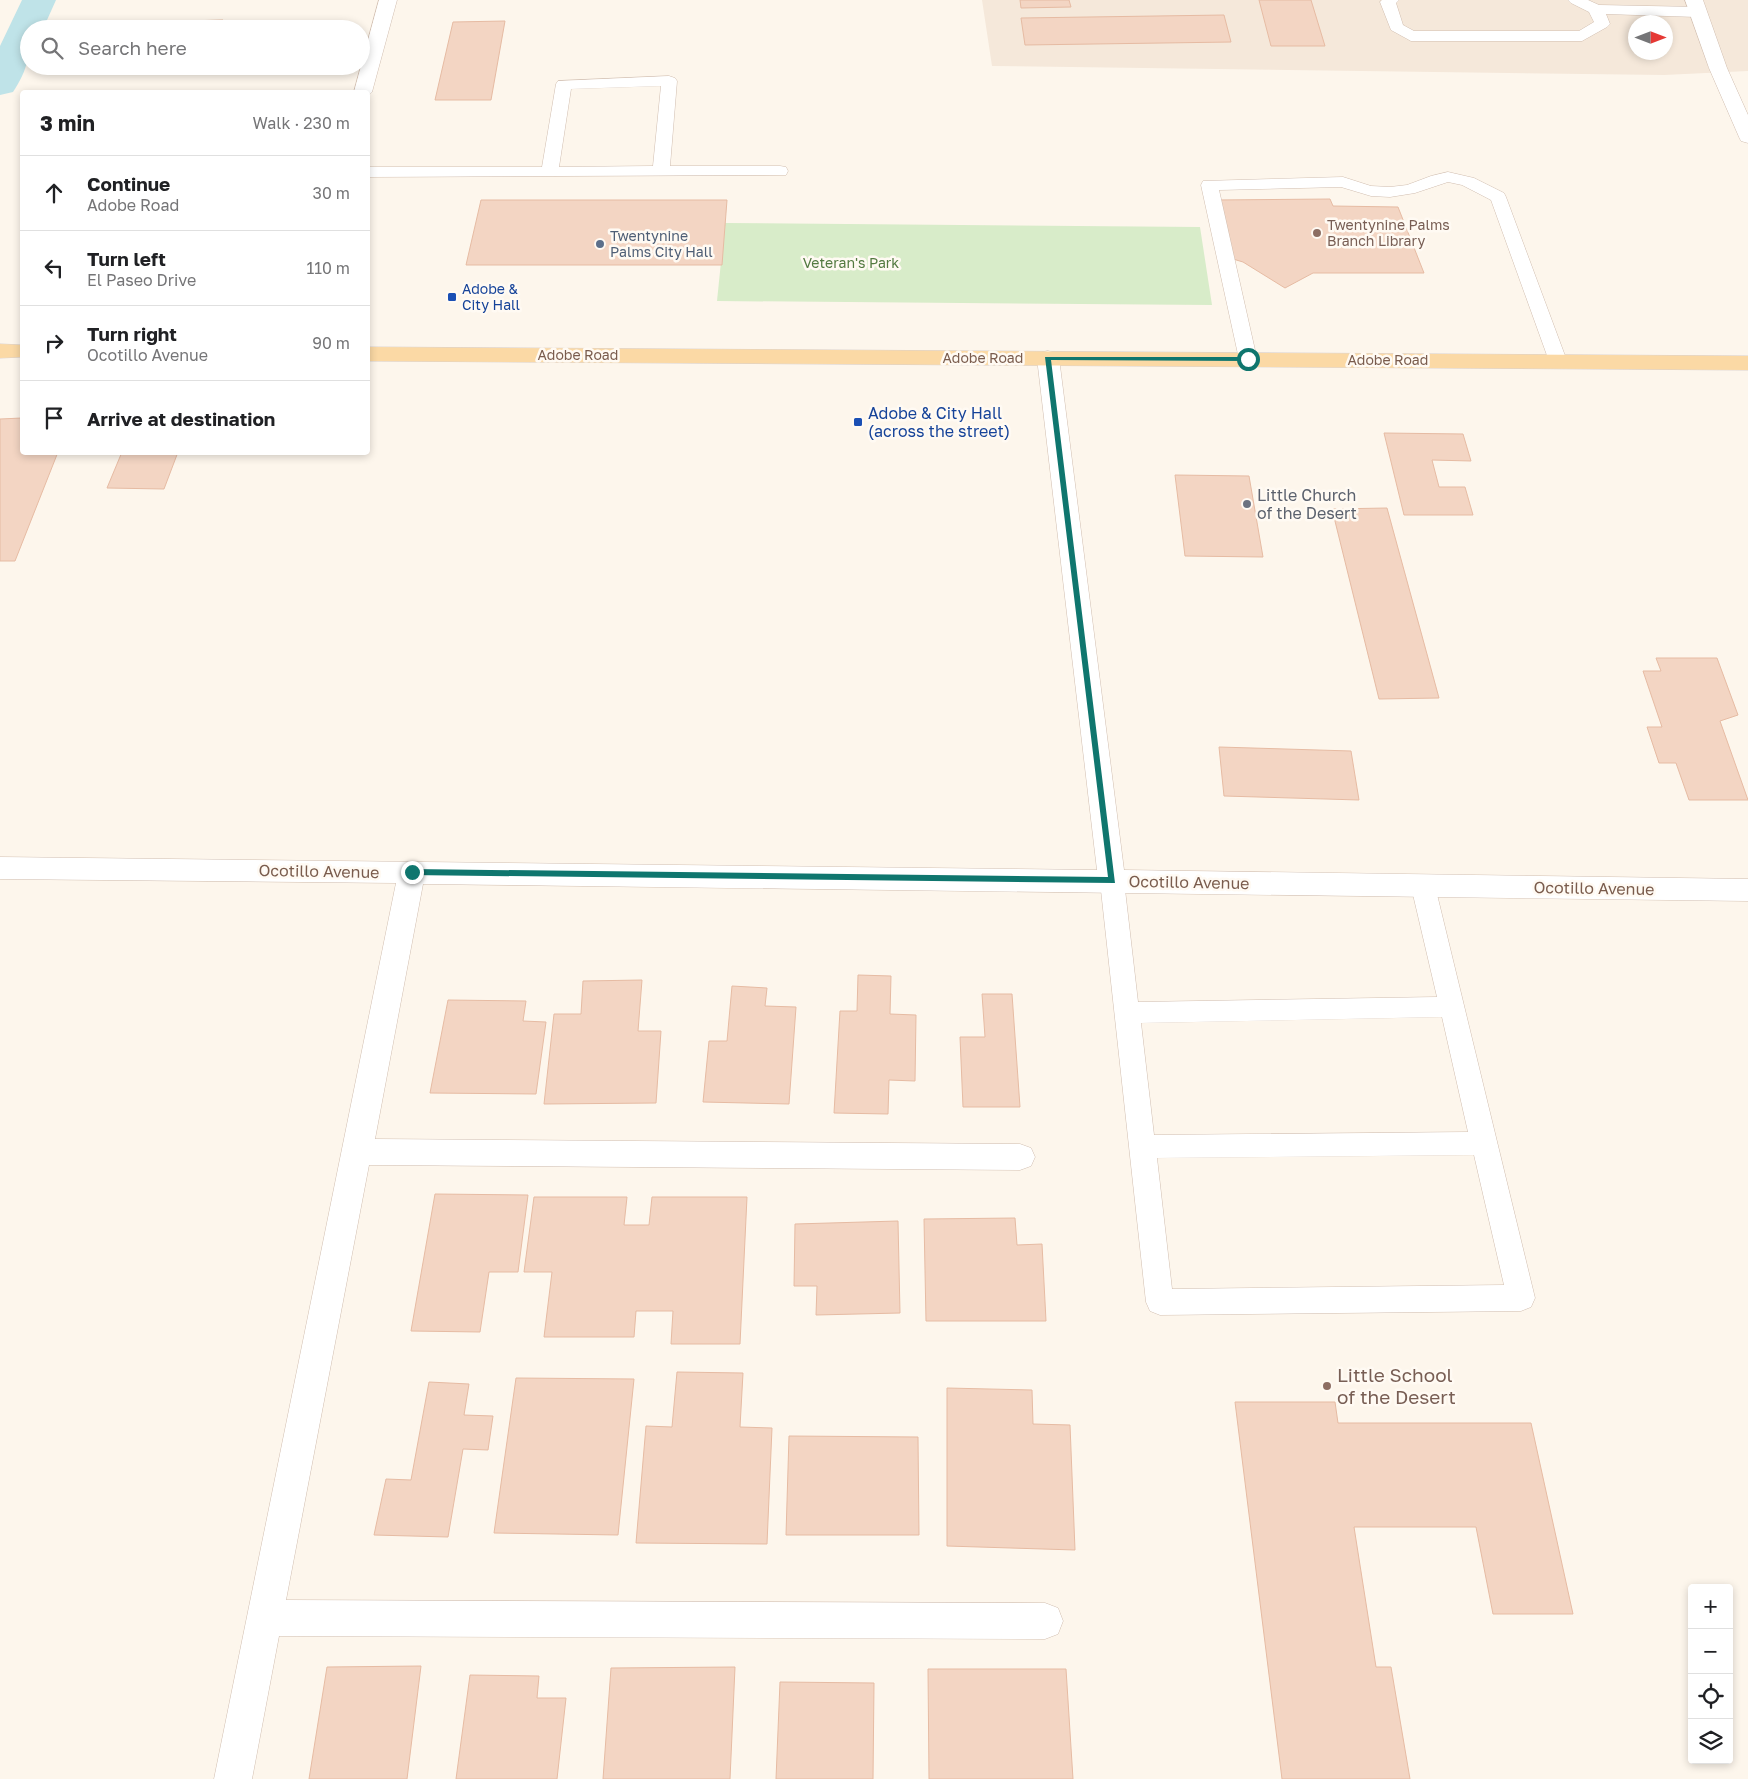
<!DOCTYPE html>
<html lang="en">
<head>
<meta charset="utf-8">
<style>
  body { margin:0; font-family:"Golos Text",sans-serif; background:#f6f6f6; color:#202124 }
  .controls { position:absolute; right:15px; bottom:15px; display:grid; overflow:hidden; border-radius:5px; box-shadow:0 2px 8px #0003 }
  .controls button { width:45px; height:45px; display:grid; place-items:center; padding:0; border:0; border-bottom:1px solid #e0e0e0; background:#fff; color:#202124; font:25px sans-serif }
  .compass { position:absolute; left:1628px; top:15px; width:45px; height:45px; border-radius:50%; background:#fff; box-shadow:0 2px 8px #0003; rotate:90deg }
  .stop { position:absolute; width:15px; height:15px; margin:-11px; border:4px solid #0f766e; border-radius:50%; background:#fff }
  .stop.end { background:#0f766e; border-color:#fff; box-shadow:0 1px 5px #0008 }
  .list { margin:0; padding:0; list-style:none }
  h2 { display:flex; justify-content:space-between; align-items:center; height:65px; margin:0; padding:0 20px; font-size:21px }
  h2 small { font-size:16px; font-weight:400; color:#757577 }
  .list li { display:grid; grid-template-columns:32px 1fr auto; gap:15px; align-items:center; box-sizing:border-box; height:75px; padding:0 20px; border-top:1px solid #e0e0e0 }
  .list b { display:block; font-size:19px; white-space:nowrap }
  .list p { margin:0; font-size:16px; white-space:nowrap; color:#757577 }
  .list em { font-size:16px; font-style:normal; color:#757577 }
  .icon { flex:none; width:28px; height:28px; fill:none; stroke:currentColor; stroke-width:2; stroke-linecap:round; stroke-linejoin:round }
  .map { position:relative; flex:none; width:1748px; height:1779px; overflow:hidden }
  .search { position:absolute; background:#fff; box-shadow:0 2px 8px #0003; left:20px; top:20px; width:350px; height:55px; display:flex; align-items:center; gap:12px; box-sizing:border-box; padding:0 18px; border-radius:28px; color:#757577; font-size:19px }
  .panel { position:absolute; background:#fff; box-shadow:0 2px 8px #0003; left:20px; top:90px; width:350px; height:365px; border-radius:5px }
  .map>svg:first-child { display:block }
  .residential { fill:#f5e8da; fill-rule:evenodd }
  .green { fill:#d8ecc9 }
  .lines { fill:none; stroke-linecap:round; stroke-linejoin:round }
  .canal { fill:#bfe3e8; fill-rule:evenodd }
  .building { fill:#f3d5c3; stroke:#e6bba3 }
  .service-casing { stroke:#d1beb0; stroke-width:1 }
  .minor-casing { stroke:#d1beb0; stroke-width:1 }
  .primary-casing { stroke:#dad1cd; stroke-width:1 }
  .service { fill:#fff; fill-rule:evenodd }
  .minor { fill:#fff; fill-rule:evenodd }
  .primary { fill:#fbd9a5; fill-rule:evenodd }
  .route { fill:#0f766e }
  .education-dot { fill:#8d6e63; stroke:#fffaf3; stroke-width:2 }
  .service-dot { fill:#5c6f8a; stroke:#fffaf3; stroke-width:2 }
  .transit-dot { fill:#1a4fb4; stroke:#fffaf3; stroke-width:2 }
  .worship-dot { fill:#6b7280; stroke:#fffaf3; stroke-width:2 }
  .labels { text-anchor:middle; stroke-width:5; stroke-linejoin:round; paint-order:stroke }
  .far-education-label { font-size:14px; fill:#785e54; stroke:#fffaf3; text-anchor:start }
  .far-service-label { font-size:14px; fill:#4e5e75; stroke:#fffaf3; text-anchor:start }
  .far-park-label { font-size:14px; fill:#537a41; stroke:#fffaf3 }
  .far-transit-label { font-size:14px; fill:#164399; stroke:#fffaf3; text-anchor:start }
  .far-street-label { font-size:14px; fill:#7a5c4d; stroke:#fffaf3 }
  .transit-label { font-size:16px; fill:#164399; stroke:#fffaf3; text-anchor:start }
  .worship-label { font-size:16px; fill:#5b616d; stroke:#fffaf3; text-anchor:start }
  .street-label { font-size:16px; fill:#7a5c4d; stroke:#fffaf3 }
  .near-education-label { font-size:19px; fill:#785e54; stroke:#fffaf3; text-anchor:start }
</style>
</head>
<body>
<div class="map">
<svg width="1748" height="1779" viewBox="0 0 1748 1779">
  <rect width="100%" height="100%" fill="#fdf6ec"/>
  <!-- residential -->
  <path class="residential" d="M 982,0 L 1748,0 L 1748,71 L 1664,75 L 992,66 ZM 1636,22 L 1666,22 L 1666,52 L 1636,52 Z"/>
  <!-- green -->
  <path class="green" d="M 725,223 L 1200,227 L 1212,305 L 717,301 Z"/>
  <g class="lines">
    <!-- canal -->
    <path class="canal" d="M 22,0 L 56,0 L 43,29 L 29,29 C 29,56 29,68 13,92 L 0,95 L 0,46 Z"/>
  </g>
  <!-- building -->
  <g class="building">
    <path d="M 1020,0 L 1069,0 L 1071,7 L 1021,8 Z"/>
    <path d="M 1259,0 L 1311,0 L 1325,46 L 1271,46 Z"/>
    <path d="M 1224,15 L 1231,42 L 1025,45 L 1021,18 Z"/>
    <path d="M 223,20 L 220,29 L 159,29 L 184,27 L 187,21 Z"/>
    <path d="M 505,21 L 491,100 L 435,100 L 453,22 Z"/>
    <path d="M 1330,199 L 1333,206 L 1398,207 L 1424,273 L 1313,273 L 1285,288 L 1243,262 L 1233,259 L 1216,200 Z"/>
    <path d="M 481,200 L 727,200 L 722,265 L 466,265 Z"/>
    <path d="M 22,418 L 22,452 L 58,452 L 15,561 L 0,561 L 0,419 Z"/>
    <path d="M 1384,433 L 1463,434 L 1471,461 L 1432,460 L 1439,487 L 1465,487 L 1473,515 L 1404,515 Z"/>
    <path d="M 122,452 L 178,452 L 164,489 L 107,488 Z"/>
    <path d="M 1175,475 L 1249,476 L 1263,557 L 1185,556 Z"/>
    <path d="M 1387,508 L 1439,698 L 1379,699 L 1332,509 Z"/>
    <path d="M 1656,658 L 1717,658 L 1738,715 L 1720,721 L 1748,800 L 1689,800 L 1676,763 L 1659,763 L 1647,727 L 1662,727 L 1643,671 L 1661,671 Z"/>
    <path d="M 1219,747 L 1351,751 L 1359,800 L 1224,796 Z"/>
    <path d="M 858,975 L 891,976 L 890,1014 L 916,1015 L 915,1081 L 889,1080 L 888,1114 L 834,1113 L 840,1011 L 857,1011 Z"/>
    <path d="M 642,980 L 638,1031 L 661,1031 L 656,1103 L 544,1104 L 554,1014 L 581,1014 L 583,981 Z"/>
    <path d="M 732,986 L 767,988 L 765,1006 L 796,1007 L 789,1104 L 703,1102 L 709,1041 L 727,1041 Z"/>
    <path d="M 982,994 L 1012,994 L 1020,1107 L 963,1107 L 960,1037 L 985,1037 Z"/>
    <path d="M 448,1000 L 526,1001 L 523,1021 L 546,1022 L 536,1094 L 430,1093 Z"/>
    <path d="M 435,1194 L 528,1195 L 518,1272 L 489,1272 L 480,1332 L 411,1331 Z"/>
    <path d="M 534,1197 L 627,1197 L 624,1225 L 649,1225 L 652,1197 L 747,1197 L 740,1344 L 671,1344 L 673,1311 L 636,1311 L 634,1337 L 544,1337 L 552,1272 L 524,1272 Z"/>
    <path d="M 1015,1218 L 1017,1245 L 1042,1244 L 1046,1321 L 926,1321 L 924,1219 Z"/>
    <path d="M 898,1221 L 900,1313 L 816,1315 L 817,1286 L 794,1286 L 795,1224 Z"/>
    <path d="M 677,1372 L 743,1373 L 740,1427 L 772,1428 L 767,1544 L 636,1543 L 646,1426 L 672,1427 Z"/>
    <path d="M 516,1378 L 634,1379 L 618,1535 L 494,1533 Z"/>
    <path d="M 429,1382 L 469,1384 L 464,1415 L 493,1416 L 488,1450 L 463,1449 L 448,1537 L 374,1535 L 386,1479 L 411,1480 Z"/>
    <path d="M 947,1388 L 1032,1390 L 1033,1424 L 1070,1425 L 1075,1550 L 947,1546 Z"/>
    <path d="M 1235,1402 L 1335,1402 L 1338,1423 L 1531,1423 L 1573,1614 L 1493,1614 L 1476,1527 L 1354,1527 L 1376,1667 L 1391,1667 L 1410,1779 L 1282,1779 Z"/>
    <path d="M 789,1436 L 918,1437 L 919,1535 L 786,1535 Z"/>
    <path d="M 421,1666 L 407,1779 L 309,1779 L 327,1667 Z"/>
    <path d="M 735,1667 L 730,1779 L 603,1779 L 611,1668 Z"/>
    <path d="M 928,1669 L 1066,1669 L 1073,1779 L 929,1779 Z"/>
    <path d="M 470,1675 L 539,1676 L 537,1698 L 566,1698 L 557,1779 L 456,1779 Z"/>
    <path d="M 780,1682 L 874,1683 L 873,1779 L 776,1779 Z"/>
  </g>
  <g class="lines">
    <defs>
      <g id="service">
        <path d="M 1382,0 L 1399,0 L 1396,3 L 1403,25 L 1414,31 L 1579,31 L 1594,22 L 1589,12 L 1571,3 L 1568,0 L 1588,0 L 1599,5 L 1697,7 L 1702,9 L 1705,12 L 1702,15 L 1697,17 L 1606,14 L 1610,24 L 1607,27 L 1582,41 L 1411,41 L 1391,30 L 1380,2 Z"/>
        <path d="M 669,76 L 675,78 L 677,81 L 670,166 L 780,166 L 786,167 L 788,171 L 786,175 L 368,177 L 368,167 L 542,167 L 556,84 L 558,81 ZM 661,86 L 653,166 L 559,167 L 571,89 Z"/>
        <path d="M 1448,172 L 1474,178 L 1504,193 L 1506,197 L 1567,361 L 1565,365 L 1558,367 L 1551,365 L 1549,361 L 1491,200 L 1462,185 L 1448,182 L 1415,193 L 1390,197 L 1371,196 L 1341,187 L 1219,190 L 1257,359 L 1255,363 L 1248,365 L 1241,363 L 1239,359 L 1201,185 L 1203,181 L 1343,177 L 1371,186 L 1390,187 L 1407,185 L 1431,176 Z"/>
        <path d="M 1112,872 L 1120,874 L 1124,881 L 1138,1002 L 1437,997 L 1411,886 L 1415,879 L 1423,877 L 1431,879 L 1435,886 L 1535,1298 L 1531,1307 L 1521,1311 L 1160,1315 L 1150,1311 L 1146,1302 L 1100,881 L 1104,874 ZM 1442,1017 L 1468,1132 L 1154,1135 L 1141,1023 ZM 1474,1155 L 1504,1285 L 1172,1289 L 1157,1158 Z"/>
      </g>
      <g id="minor">
        <path d="M 379,0 L 397,0 L 372,92 L 368,96 L 368,92 L 354,92 Z"/>
        <path d="M 1685,0 L 1703,0 L 1727,68 L 1748,115 L 1748,143 L 1741,141 L 1739,137 L 1709,68 Z"/>
        <path d="M 1048,351 L 1056,353 L 1059,358 L 1124,870 L 1748,879 L 1748,901 L 423,884 L 375,1139 L 1020,1144 L 1031,1148 L 1035,1157 L 1031,1166 L 1020,1170 L 369,1165 L 286,1600 L 1045,1603 L 1058,1608 L 1063,1621 L 1058,1634 L 1045,1639 L 279,1636 L 252,1779 L 214,1779 L 396,883 L 0,879 L 0,857 L 1097,870 L 1037,358 L 1040,353 Z"/>
      </g>
      <g id="primary">
        <path d="M 0,344 L 22,345 L 22,357 L 0,358 Z"/>
        <path d="M 368,347 L 1748,356 L 1748,370 L 368,361 Z"/>
      </g>
    </defs>
    <!-- service casing -->
    <use href="#service" class="service-casing"/>
    <!-- minor casing -->
    <use href="#minor" class="minor-casing"/>
    <!-- primary casing -->
    <use href="#primary" class="primary-casing"/>
    <!-- service -->
    <use href="#service" class="service"/>
    <!-- minor -->
    <use href="#minor" class="minor"/>
    <!-- primary -->
    <use href="#primary" class="primary"/>
  </g>
  <!-- route -->
  <path class="route" d="M 1045,357 L 1248,357 L 1252,359 L 1248,361 L 1051,360 L 1115,883 L 409,875 L 408,872 L 412,869 L 1108,877 Z"/>
  <!-- markers -->
  <g class="education-dot">
    <circle cx="1317" cy="233" r="5"/>
    <circle cx="1327" cy="1386" r="5"/>
  </g>
  <circle class="service-dot" cx="600" cy="244" r="5"/>
  <g class="transit-dot">
    <rect x="447" y="292" width="10" height="10" rx="2.5"/>
    <rect x="853" y="417" width="10" height="10" rx="2.5"/>
  </g>
  <circle class="worship-dot" cx="1247" cy="504" r="5"/>
  <g class="labels">
    <!-- far-education labels -->
    <g class="far-education-label">
      <text x="1327" y="230">Twentynine Palms<tspan x="1327" dy="16">Branch Library</tspan></text>
    </g>
    <!-- far-service labels -->
    <g class="far-service-label">
      <text x="610" y="241">Twentynine<tspan x="610" dy="16">Palms City Hall</tspan></text>
    </g>
    <!-- far-park labels -->
    <g class="far-park-label">
      <text x="851" y="268">Veteran's Park</text>
    </g>
    <!-- far-transit labels -->
    <g class="far-transit-label">
      <text x="462" y="294">Adobe &amp;<tspan x="462" dy="16">City Hall</tspan></text>
    </g>
    <!-- far-street labels -->
    <g class="far-street-label">
      <text x="578" y="360">Adobe Road</text>
      <text x="983" y="363">Adobe Road</text>
      <text x="1388" y="365">Adobe Road</text>
    </g>
    <!-- transit labels -->
    <g class="transit-label">
      <text x="868" y="419">Adobe &amp; City Hall<tspan x="868" dy="18">(across the street)</tspan></text>
    </g>
    <!-- worship labels -->
    <g class="worship-label">
      <text x="1257" y="501">Little Church<tspan x="1257" dy="18">of the Desert</tspan></text>
    </g>
    <!-- street labels -->
    <g class="street-label">
      <text transform="translate(319 871) rotate(1)" y="6">Ocotillo Avenue</text>
      <text transform="translate(1189 882) rotate(1)" y="6">Ocotillo Avenue</text>
      <text transform="translate(1594 888) rotate(1)" y="6">Ocotillo Avenue</text>
    </g>
    <!-- near-education labels -->
    <g class="near-education-label">
      <text x="1337" y="1382">Little School<tspan x="1337" dy="22">of the Desert</tspan></text>
    </g>
  </g>
</svg>
<div class="controls">
<button>+</button>
<button>−</button>
<button><svg class="icon" aria-label="locate" viewBox="0 0 24 24"><circle cx="12" cy="12" r="6"/><path d="M12 2v4M12 18v4M2 12h4M18 12h4"/></svg></button>
<button><svg class="icon" aria-label="layers" viewBox="0 0 24 24"><path d="M12 4l9 5-9 5-9-5zM3 14l9 5 9-5"/></svg></button>
</div>
<svg class="compass" viewBox="-18 -18 36 36"><path d="M0-13l5 13h-10z" fill="#e53935"/><path d="M0 13l5-13h-10z" fill="#757577"/></svg>
<div class="stop" style="left:1248px;top:359px"></div>
<div class="stop end" style="left:412px;top:872px"></div>
<div class="search"><svg class="icon" aria-label="search" viewBox="0 0 24 24"><circle cx="10" cy="10" r="6"/><path d="M15 15l6 6"/></svg>Search here</div>
<section class="panel">
<h2>3 min<small>Walk · 230 m</small></h2>
<ul class="list">
<li><svg class="icon" aria-label="ahead" viewBox="0 0 24 24"><path d="M12 20V5M6 11l6-6 6 6"/></svg><div><b>Continue</b><p>Adobe Road</p></div><em>30 m</em></li>
<li><svg class="icon" aria-label="left" viewBox="0 0 24 24"><path d="M17 20v-9H6M10 6l-5 5 5 5"/></svg><div><b>Turn left</b><p>El Paseo Drive</p></div><em>110 m</em></li>
<li><svg class="icon" aria-label="right" viewBox="0 0 24 24"><path d="M7 20v-9h11M14 6l5 5-5 5"/></svg><div><b>Turn right</b><p>Ocotillo Avenue</p></div><em>90 m</em></li>
<li><svg class="icon" aria-label="arrive" viewBox="0 0 24 24"><path d="M6 21V4h12l-3 4 3 4H6"/></svg><div><b>Arrive at destination</b></div></li>
</ul>
</section>
</div>
</body>
</html>
